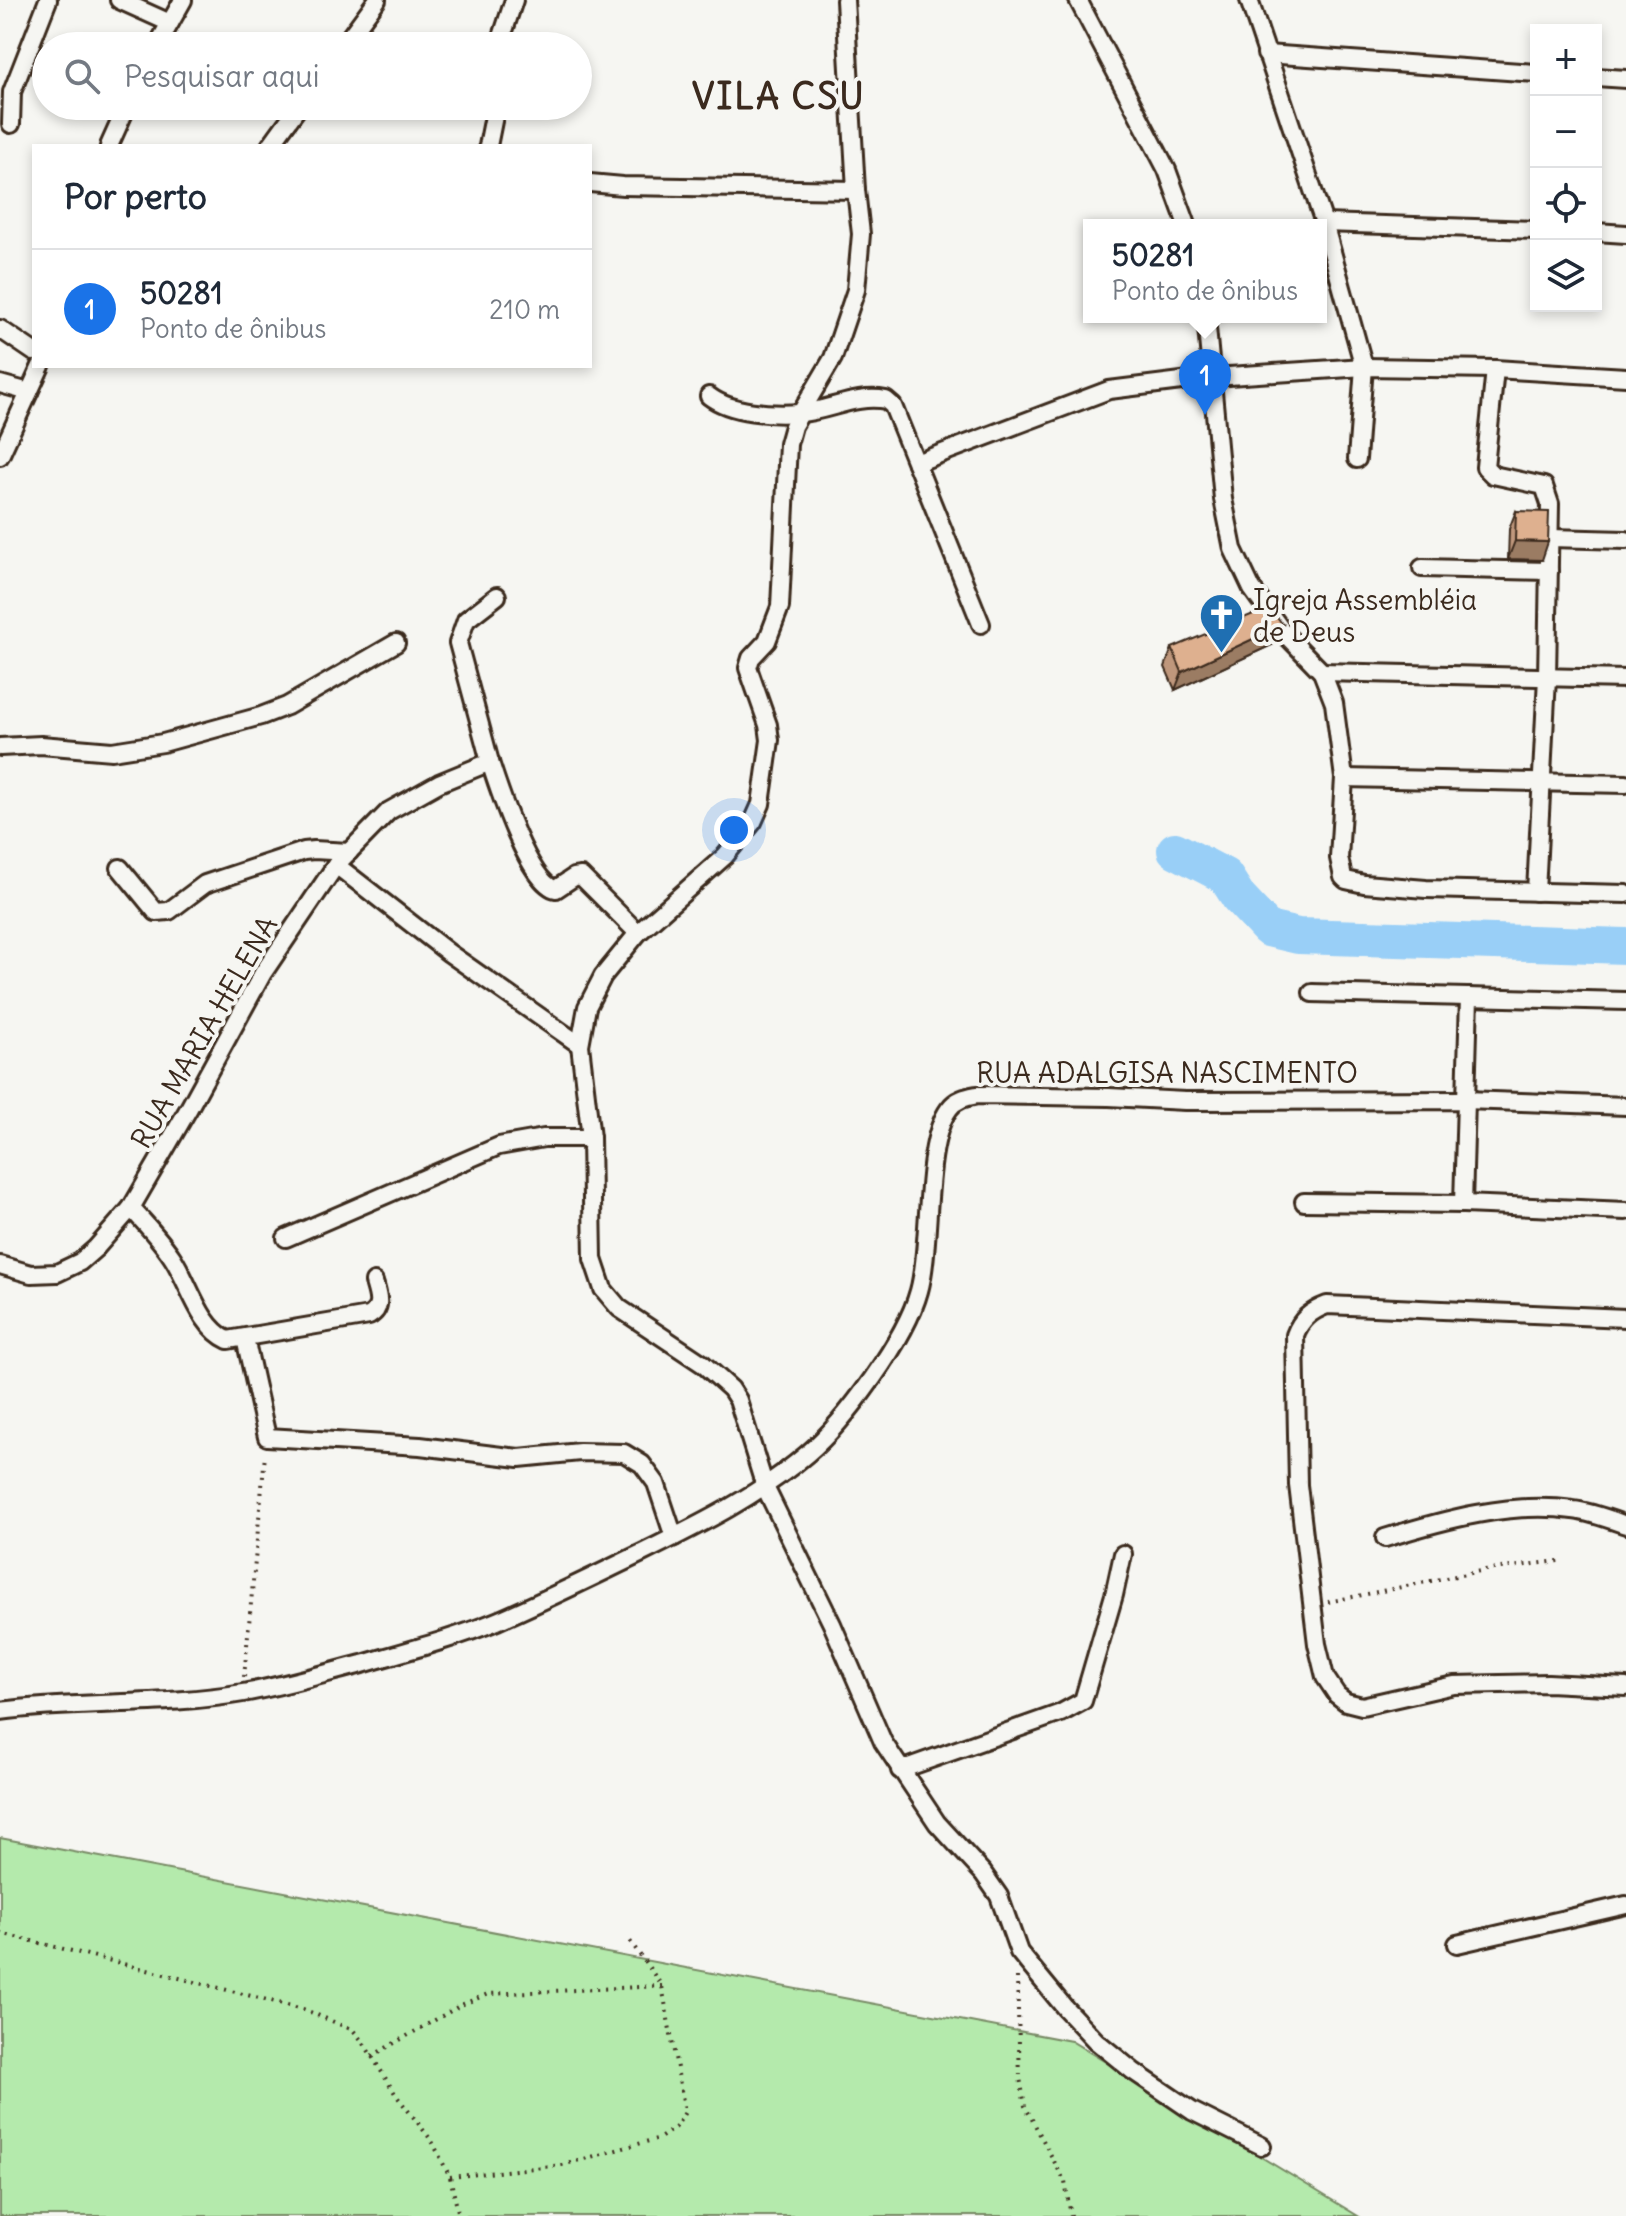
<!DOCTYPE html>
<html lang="pt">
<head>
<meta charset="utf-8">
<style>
  body { margin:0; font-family:Delius,sans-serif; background:#f2f2f3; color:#1f2937 }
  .controls { position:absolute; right:24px; top:24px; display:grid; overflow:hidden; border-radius:0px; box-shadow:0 4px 12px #0003 }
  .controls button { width:72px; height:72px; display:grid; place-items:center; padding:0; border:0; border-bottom:2px solid #e0e1e3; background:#fff; color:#1f2937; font:40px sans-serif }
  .you { position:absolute; left:734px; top:830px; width:28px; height:28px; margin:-20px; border:6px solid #fff; border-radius:50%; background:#1a73e8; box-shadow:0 0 0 12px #1a73e833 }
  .badge { display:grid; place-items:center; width:52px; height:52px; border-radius:50%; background:#1a73e8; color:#fff; font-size:26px; font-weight:700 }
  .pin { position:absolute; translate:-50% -66px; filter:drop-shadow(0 2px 4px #0008) }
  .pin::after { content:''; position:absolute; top:42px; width:28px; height:24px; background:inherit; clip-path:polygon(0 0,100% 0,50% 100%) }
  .popup { position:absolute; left:1083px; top:219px; width:244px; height:104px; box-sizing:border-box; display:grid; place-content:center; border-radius:0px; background:#fff; filter:drop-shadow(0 2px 6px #0005); font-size:26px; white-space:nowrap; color:#747a83 }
  .popup b { font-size:30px; color:#1f2937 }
  .popup::after { content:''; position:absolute; left:50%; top:100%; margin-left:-16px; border:16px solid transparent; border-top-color:#fff }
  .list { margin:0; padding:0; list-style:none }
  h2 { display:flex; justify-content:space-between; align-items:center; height:104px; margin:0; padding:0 32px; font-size:34px }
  h2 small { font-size:26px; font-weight:400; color:#747a83 }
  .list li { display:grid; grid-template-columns:52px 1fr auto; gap:24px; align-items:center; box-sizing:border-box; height:120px; padding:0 32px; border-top:2px solid #e0e1e3 }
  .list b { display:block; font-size:30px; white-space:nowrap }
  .list p { margin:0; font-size:26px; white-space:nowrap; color:#747a83 }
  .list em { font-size:26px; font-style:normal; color:#747a83 }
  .icon { flex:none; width:44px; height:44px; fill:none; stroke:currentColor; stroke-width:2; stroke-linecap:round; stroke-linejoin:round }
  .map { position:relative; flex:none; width:1626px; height:2216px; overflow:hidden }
  .search { position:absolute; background:#fff; box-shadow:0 4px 12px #0003; left:32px; top:32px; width:560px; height:88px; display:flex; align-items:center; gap:20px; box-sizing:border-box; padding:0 28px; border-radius:44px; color:#747a83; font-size:30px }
  .panel { position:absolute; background:#fff; box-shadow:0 4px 12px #0003; left:32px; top:144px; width:560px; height:224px; border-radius:0px }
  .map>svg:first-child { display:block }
  .green { fill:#b4eaac; stroke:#788a65; stroke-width:2 }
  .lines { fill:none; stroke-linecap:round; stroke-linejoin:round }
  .river { stroke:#99cff7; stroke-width:36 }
  .minor-casing { stroke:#3b2a1e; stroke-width:22 }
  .path { stroke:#3b2a1e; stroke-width:4; stroke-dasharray:2 6; stroke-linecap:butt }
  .minor { stroke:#f6f6f2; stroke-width:16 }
  .wall { fill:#bf977b; stroke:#3b2a1e; stroke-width:2 }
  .shaded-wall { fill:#9b7b64; stroke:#3b2a1e; stroke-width:2 }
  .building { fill:#deb08f; stroke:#3b2a1e; stroke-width:2 }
  .labels { text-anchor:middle; stroke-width:8; stroke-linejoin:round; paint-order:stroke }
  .poi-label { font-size:28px; fill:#3b2a1e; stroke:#f6f6f2; text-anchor:start }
  .street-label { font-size:28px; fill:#3b2a1e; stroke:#f6f6f2 }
  .district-label { font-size:36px; font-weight:bold; letter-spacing:2px; fill:#3b2a1e; stroke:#f6f6f2 }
</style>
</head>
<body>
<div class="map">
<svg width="1626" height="2216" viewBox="0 0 1626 2216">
  <rect width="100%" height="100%" fill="#f6f6f2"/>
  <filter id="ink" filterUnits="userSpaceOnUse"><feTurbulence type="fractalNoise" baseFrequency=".0125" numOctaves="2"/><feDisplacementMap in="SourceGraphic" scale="16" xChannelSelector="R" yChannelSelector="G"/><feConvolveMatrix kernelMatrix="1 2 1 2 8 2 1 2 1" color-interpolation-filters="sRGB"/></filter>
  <g filter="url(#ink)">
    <!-- green -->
    <path class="green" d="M 0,1838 L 1071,2041 L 1358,2216 L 0,2216 Z"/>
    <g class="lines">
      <!-- river -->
      <path class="river" d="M 1175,850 L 1225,876 L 1239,898 L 1268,929 L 1298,936 L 1626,946"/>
      <defs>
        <g id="minor">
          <path d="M 119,0 L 170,23"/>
          <path d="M 845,0 L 856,190 L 861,234 L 856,290 L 833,358 L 793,426 L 788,444 L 780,607 L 767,641 L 751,658 L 748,668 L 768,725 L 770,740 L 761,804 L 753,822 L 725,856 L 638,933 L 603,976 L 587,1007 L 580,1045 L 591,1138 L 593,1259 L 603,1289 L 619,1308 L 703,1364 L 731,1389 L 738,1400 L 765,1487 L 832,1624 L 883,1742 L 937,1823 L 983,1873 L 999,1896 L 1019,1952 L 1065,2008 L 1096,2041 L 1133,2071 L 1192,2111 L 1262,2146"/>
          <path d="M 1078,0 L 1167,170 L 1187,225"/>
          <path d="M 1249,0 L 1324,223 L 1364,367 L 1357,459"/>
          <path d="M 157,46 L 183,0"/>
          <path d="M 343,46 L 377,0"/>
          <path d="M 499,46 L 514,0"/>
          <path d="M 1266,54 L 1536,73"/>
          <path d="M 1596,77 L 1626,79"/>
          <path d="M 11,124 L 12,92 L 48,0"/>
          <path d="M 109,146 L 127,106"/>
          <path d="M 270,146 L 299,106"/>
          <path d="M 488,146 L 496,106"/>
          <path d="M 590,183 L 623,186 L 856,190"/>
          <path d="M 1324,223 L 1536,230"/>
          <path d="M 1596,232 L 1626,234"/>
          <path d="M 1206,317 L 1223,499 L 1233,549 L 1252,589 L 1283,632 L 1322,672 L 1334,703 L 1344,778 L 1339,858 L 1343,877 L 1346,880 L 1364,884 L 1426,889 L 1626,894"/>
          <path d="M 0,329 L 34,352"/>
          <path d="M 1495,369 L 1485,467 L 1493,475 L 1544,486 L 1550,504 L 1547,677 L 1536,892"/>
          <path d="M 0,384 L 29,392"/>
          <path d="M 709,396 C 731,413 772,415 800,413 C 829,411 856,394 886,400 L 893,406 L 981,624"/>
          <path d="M 0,456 L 41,366"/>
          <path d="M 916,463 L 1109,390 L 1214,377 L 1364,367 L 1495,369 L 1626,377"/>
          <path d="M 1550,538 L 1626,540"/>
          <path d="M 1422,568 L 1549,571"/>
          <path d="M 1322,672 L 1626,679"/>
          <path d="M 0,747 L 41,745 L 112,751 L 163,743 L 261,716 L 287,706 L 396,643"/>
          <path d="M 490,762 C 498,787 530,886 556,889 L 574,877 L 581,876 L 638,933"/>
          <path d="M 1344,778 L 1626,784"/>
          <path d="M 336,865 L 449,953 L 580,1045"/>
          <path d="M 120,868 L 156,912 L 169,911 L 205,884 L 304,851 L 314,850 L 349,852"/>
          <path d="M 1312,993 L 1626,1001"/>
          <path d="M 1304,1202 L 1463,1204 L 1626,1211"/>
          <path d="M 1463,1204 L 1469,997"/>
          <path d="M 131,1208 C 145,1223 160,1239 172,1257 C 189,1282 199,1327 228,1340 L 369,1316 C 383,1308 378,1296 374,1282"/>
          <path d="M 286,1238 L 499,1146 L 544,1138 L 591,1138"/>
          <path d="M 0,1265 L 31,1274 L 57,1273 L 80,1262 L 96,1248 L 131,1208 L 189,1108 L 263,973 L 336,865 L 389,811 L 439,783 L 490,762 L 458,643 L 466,620 L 497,596"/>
          <path d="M 1626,1318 L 1327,1305 C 1311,1311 1301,1319 1295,1335 L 1298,1485 L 1317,1644 L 1325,1677 L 1337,1695 L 1346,1702 L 1362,1706 L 1454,1685 L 1548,1683 L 1626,1687"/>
          <path d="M 245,1338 L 267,1437 L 420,1446 L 519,1458 L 580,1452 L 624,1453 L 642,1464 L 656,1483 L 674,1537"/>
          <path d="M 1385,1538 C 1443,1520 1511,1501 1573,1510 C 1591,1512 1609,1519 1626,1525"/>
          <path d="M 0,1711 C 81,1700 163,1707 243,1693 C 283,1686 323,1674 362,1664 C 407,1651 453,1639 497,1621 C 546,1600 594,1576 642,1553 C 699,1525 758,1496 807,1454 C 845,1422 906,1339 919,1291 C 932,1245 923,1144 949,1109 C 956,1099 967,1097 977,1095 L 1109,1097 L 1185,1101 L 1465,1100 L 1626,1106"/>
          <path d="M 900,1770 L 1061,1713 L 1083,1701 L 1114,1595 L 1123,1554"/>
          <path d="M 1457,1944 L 1626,1905"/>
        </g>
      </defs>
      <!-- minor casing -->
      <use href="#minor" class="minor-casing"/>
      <!-- path -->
      <g class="path">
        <path d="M 1328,1602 L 1485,1570 L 1559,1561"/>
        <path d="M 244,1677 L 265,1455"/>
        <path d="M 0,1933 L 303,2009 L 353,2030 L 363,2042 L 396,2095 L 432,2141 L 450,2177 L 459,2216"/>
        <path d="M 1017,1977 L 1020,2078 L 1025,2106 L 1065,2182 L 1071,2216"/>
        <path d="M 372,2056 L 461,2005 L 488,1994 L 662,1986"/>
        <path d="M 450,2177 L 562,2165 L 602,2154 L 660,2138 L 676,2127 L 685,2112 L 662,1986 L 630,1941"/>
      </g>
      <!-- minor -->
      <use href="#minor" class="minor"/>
    </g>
    <!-- wall -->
    <g class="wall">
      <path d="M 1516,511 L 1542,560 L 1508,559 L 1509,529 Z"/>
      <path d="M 1283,625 L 1276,643 L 1175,690 L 1165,667 L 1172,648 Z"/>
    </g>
    <!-- shaded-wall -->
    <g class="shaded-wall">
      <path d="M 1515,541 L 1548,542 L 1542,560 L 1508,559 Z"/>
      <path d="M 1283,625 L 1276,643 L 1175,690 L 1182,672 Z"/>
    </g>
    <!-- building -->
    <g class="building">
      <path d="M 1516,511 L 1549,512 L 1548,542 L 1515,541 Z"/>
      <path d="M 1270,607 L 1283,625 L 1182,672 L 1172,648 Z"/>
    </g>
  </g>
  <!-- icons -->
  <defs>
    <symbol id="church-pin" viewBox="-11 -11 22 30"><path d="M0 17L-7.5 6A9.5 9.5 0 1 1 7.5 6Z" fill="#1f6fb2" stroke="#f6f6f2"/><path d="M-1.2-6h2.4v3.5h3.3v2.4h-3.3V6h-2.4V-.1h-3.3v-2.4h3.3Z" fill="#fff"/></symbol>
  </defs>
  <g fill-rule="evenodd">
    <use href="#church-pin" x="1196" y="590" width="51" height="69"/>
  </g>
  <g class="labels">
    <!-- poi labels -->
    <g class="poi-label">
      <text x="1253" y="610">Igreja Assembléia<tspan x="1253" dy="32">de Deus</tspan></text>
    </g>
    <!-- street labels -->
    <g class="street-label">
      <text transform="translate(204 1032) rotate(-60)" y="10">RUA MARIA HELENA</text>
      <text x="1167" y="1083">RUA ADALGISA NASCIMENTO</text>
    </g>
    <!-- district labels -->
    <g class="district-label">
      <text x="779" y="109">VILA CSU</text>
    </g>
  </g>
</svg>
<div class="controls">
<button>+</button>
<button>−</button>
<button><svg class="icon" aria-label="locate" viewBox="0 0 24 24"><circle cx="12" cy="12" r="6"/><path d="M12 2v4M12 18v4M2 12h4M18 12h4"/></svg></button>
<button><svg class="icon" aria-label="layers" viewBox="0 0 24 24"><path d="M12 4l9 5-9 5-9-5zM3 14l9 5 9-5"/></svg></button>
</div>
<div class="you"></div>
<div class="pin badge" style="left:1205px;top:415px">1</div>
<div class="popup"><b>50281</b>Ponto de ônibus</div>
<div class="search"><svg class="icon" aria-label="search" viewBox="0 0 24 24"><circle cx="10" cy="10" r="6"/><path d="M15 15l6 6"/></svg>Pesquisar aqui</div>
<section class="panel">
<h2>Por perto<small></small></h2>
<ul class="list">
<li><span class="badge">1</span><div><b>50281</b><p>Ponto de ônibus</p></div><em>210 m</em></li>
</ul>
</section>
</div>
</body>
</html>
